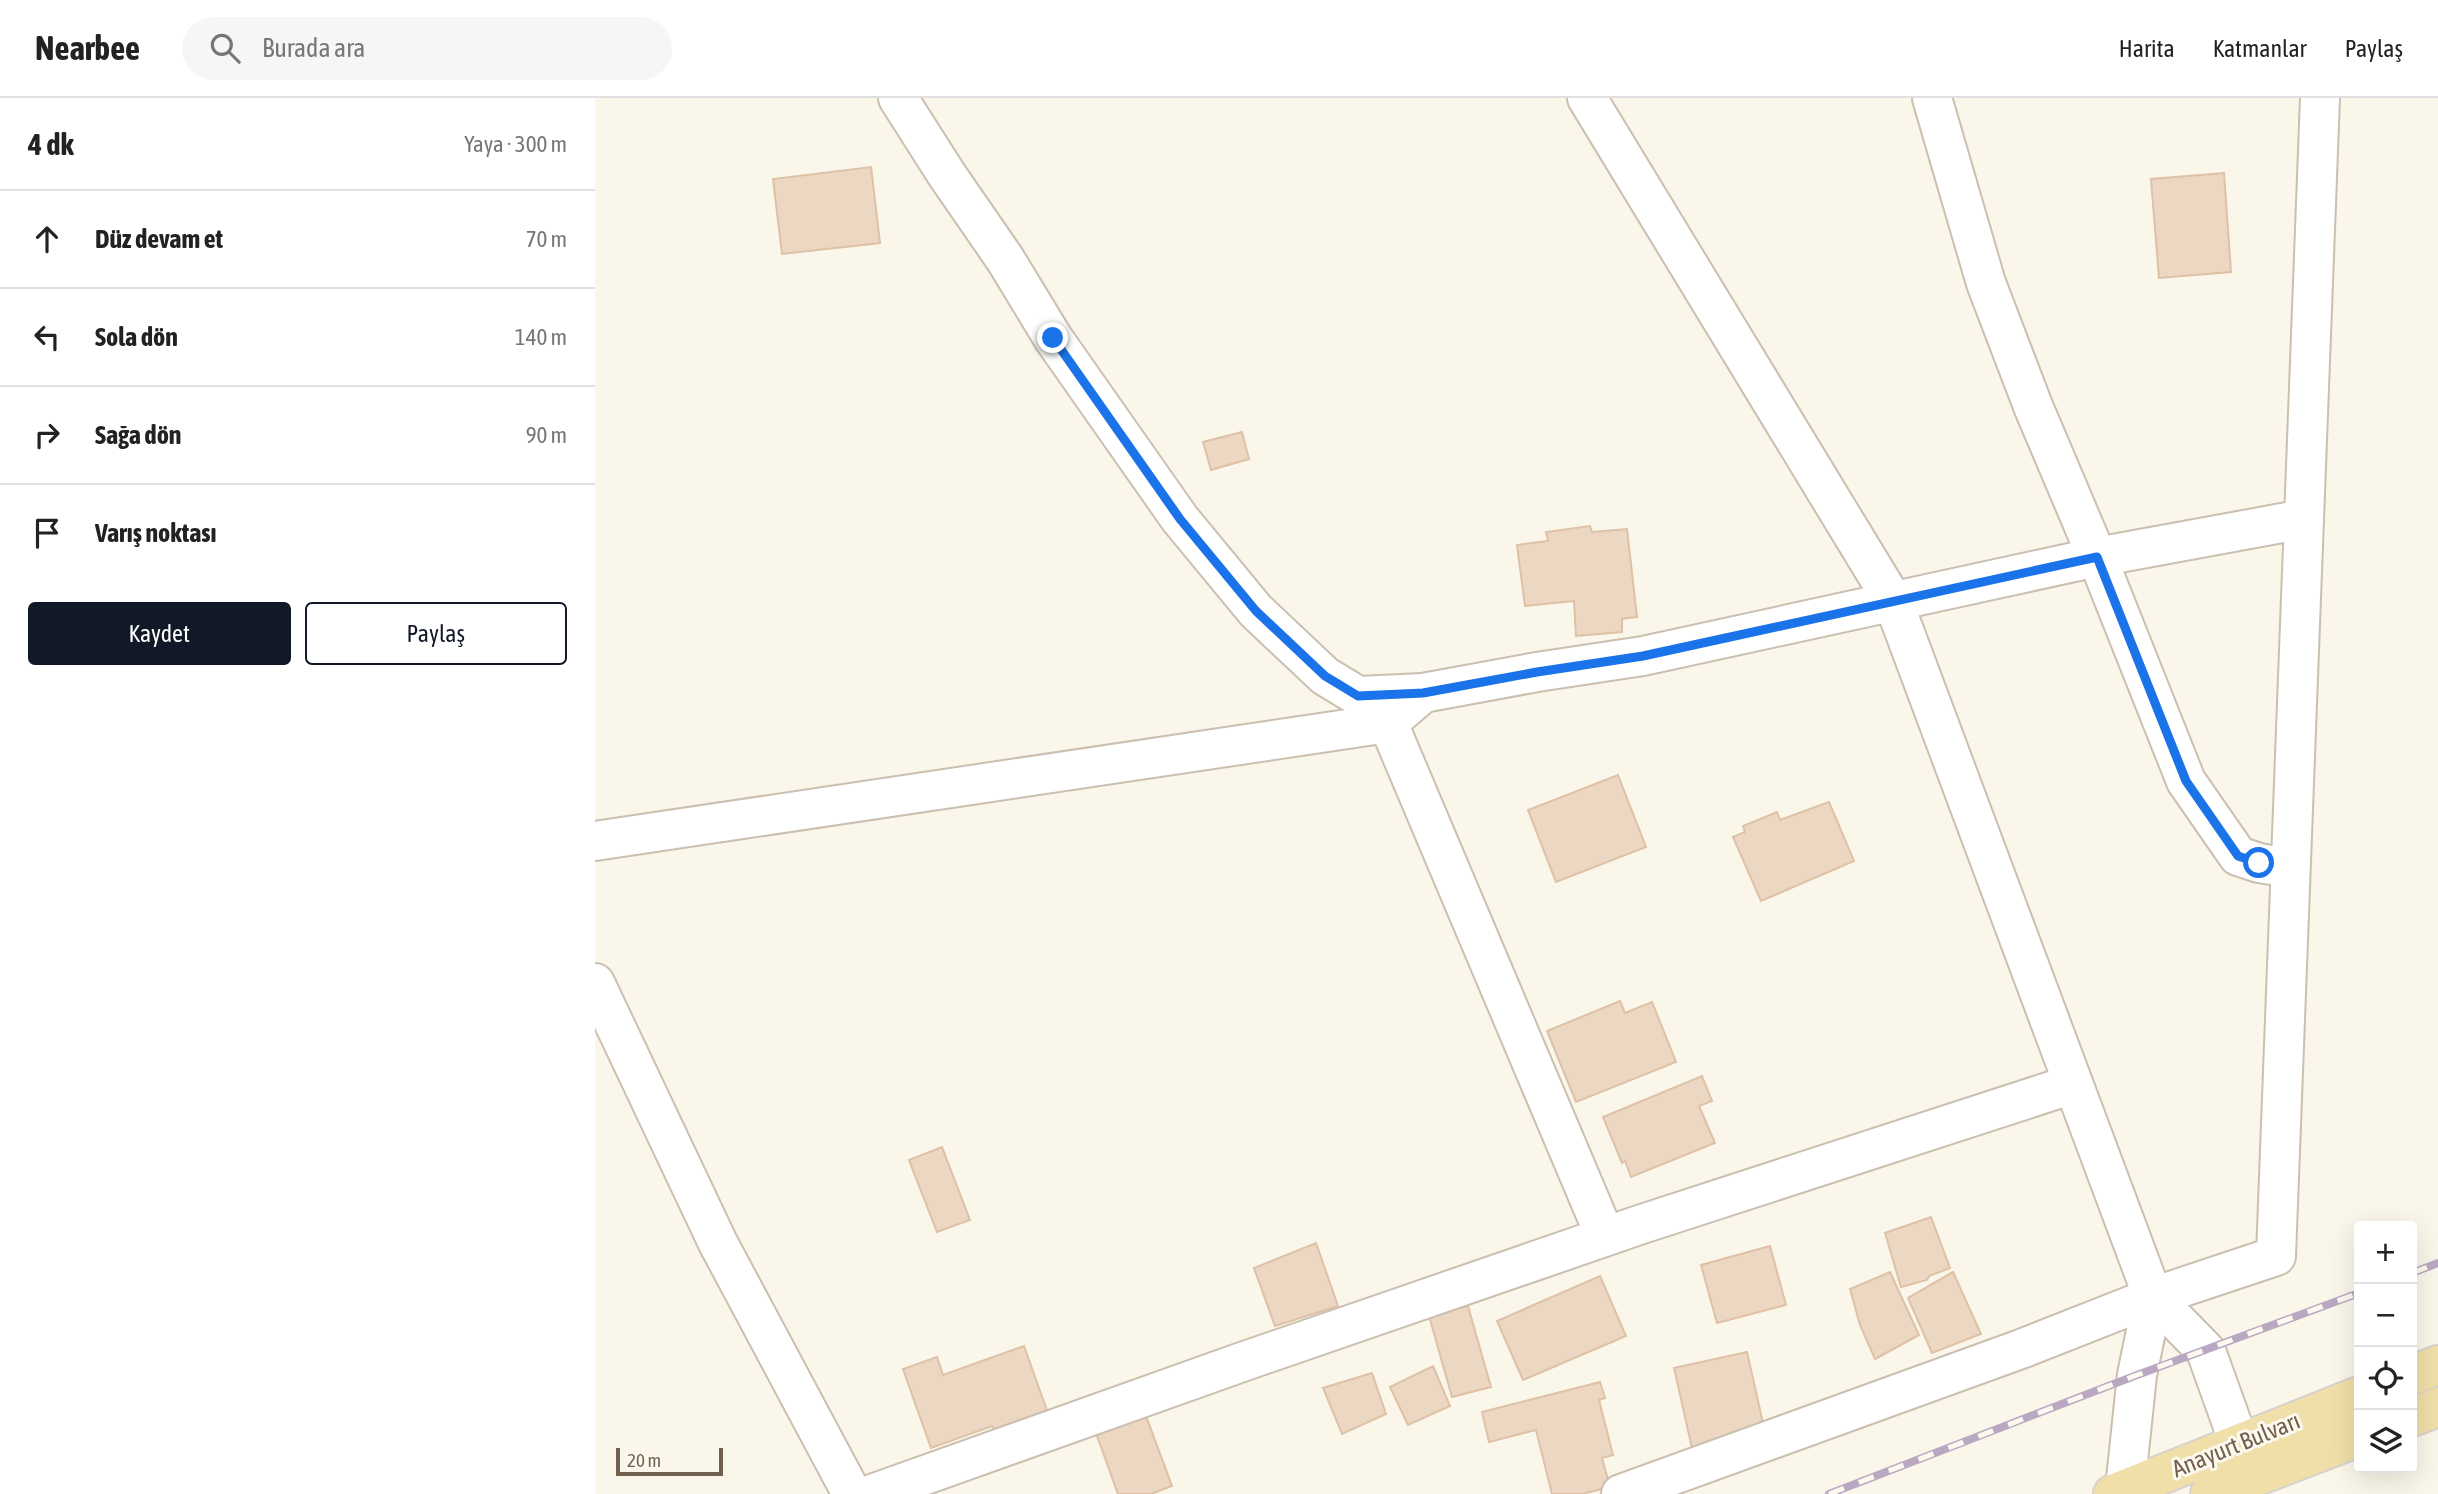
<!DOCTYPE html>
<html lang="tr">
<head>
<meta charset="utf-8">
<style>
  body { margin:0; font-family:"Asap Condensed",sans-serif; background:#f6f6f6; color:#222 }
  .controls { position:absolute; right:21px; bottom:21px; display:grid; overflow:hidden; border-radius:7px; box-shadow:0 7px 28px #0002 }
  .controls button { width:63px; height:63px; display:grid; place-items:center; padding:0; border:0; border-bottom:2px solid #e0e0e0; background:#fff; color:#222; font:35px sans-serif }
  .scale { position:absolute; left:21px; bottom:18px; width:107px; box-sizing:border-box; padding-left:7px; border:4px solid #72604f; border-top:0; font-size:19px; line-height:24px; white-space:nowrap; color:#72604f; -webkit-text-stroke:5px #fdf9ef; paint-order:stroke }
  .stop { position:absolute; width:21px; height:21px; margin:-16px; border:5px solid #1a73e8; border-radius:50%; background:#fff }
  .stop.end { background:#1a73e8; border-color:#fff; box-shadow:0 2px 7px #0008 }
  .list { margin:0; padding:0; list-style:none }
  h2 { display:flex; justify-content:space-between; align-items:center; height:91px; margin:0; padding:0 28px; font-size:30px }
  h2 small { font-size:23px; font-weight:400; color:#767676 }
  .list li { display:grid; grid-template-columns:46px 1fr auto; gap:21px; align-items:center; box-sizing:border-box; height:98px; padding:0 28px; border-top:2px solid #e0e0e0 }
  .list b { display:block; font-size:26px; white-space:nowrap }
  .list em { font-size:23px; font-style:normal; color:#767676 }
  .actions { display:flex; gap:14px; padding:21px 28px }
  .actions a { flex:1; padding:16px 0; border:2px solid #111827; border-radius:7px; text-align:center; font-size:24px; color:#111827 }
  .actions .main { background:#111827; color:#fff }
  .icon { flex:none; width:38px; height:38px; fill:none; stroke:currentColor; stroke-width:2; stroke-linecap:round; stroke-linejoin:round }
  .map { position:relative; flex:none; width:1843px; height:1396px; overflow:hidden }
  header { display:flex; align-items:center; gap:42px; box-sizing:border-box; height:98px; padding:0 35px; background:#fff; border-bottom:2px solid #e0e0e0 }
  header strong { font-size:33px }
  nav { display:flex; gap:38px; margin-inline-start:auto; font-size:24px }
  .search { width:490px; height:63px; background:#f6f6f6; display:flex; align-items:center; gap:18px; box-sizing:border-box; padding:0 24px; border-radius:38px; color:#767676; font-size:26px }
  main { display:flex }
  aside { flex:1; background:#fff }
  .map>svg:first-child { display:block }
  .building { fill:#ebd7c2; stroke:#dec1a6; stroke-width:2 }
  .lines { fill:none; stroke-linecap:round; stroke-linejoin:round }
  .minor-casing { stroke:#cbbfb0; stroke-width:42 }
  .major-casing { stroke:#d8d2ce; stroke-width:42 }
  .minor { stroke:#fff; stroke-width:38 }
  .major { stroke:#f1dfa9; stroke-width:38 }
  .rail-casing { stroke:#baa8c3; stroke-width:8 }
  .rail { stroke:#fdf9ef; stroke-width:5; stroke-dasharray:16; stroke-linecap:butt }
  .route { stroke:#1a73e8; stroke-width:9 }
  .labels { text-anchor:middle; stroke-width:6; stroke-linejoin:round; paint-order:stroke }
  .street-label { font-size:24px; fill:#72604f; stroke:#fdf9ef }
</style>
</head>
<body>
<header>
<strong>Nearbee</strong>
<div class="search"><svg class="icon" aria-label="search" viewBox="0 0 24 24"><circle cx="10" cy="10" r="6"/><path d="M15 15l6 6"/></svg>Burada ara</div>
<nav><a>Harita</a><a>Katmanlar</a><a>Paylaş</a></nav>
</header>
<main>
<aside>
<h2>4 dk<small>Yaya · 300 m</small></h2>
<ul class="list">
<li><svg class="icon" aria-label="ahead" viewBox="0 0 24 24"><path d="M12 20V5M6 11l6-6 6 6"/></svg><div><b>Düz devam et</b></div><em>70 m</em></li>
<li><svg class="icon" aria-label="left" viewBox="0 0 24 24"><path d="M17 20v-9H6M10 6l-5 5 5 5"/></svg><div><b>Sola dön</b></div><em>140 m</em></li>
<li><svg class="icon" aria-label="right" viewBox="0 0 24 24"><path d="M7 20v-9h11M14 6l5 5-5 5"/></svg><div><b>Sağa dön</b></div><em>90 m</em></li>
<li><svg class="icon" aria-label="arrive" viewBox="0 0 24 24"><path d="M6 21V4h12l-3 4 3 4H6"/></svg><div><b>Varış noktası</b></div></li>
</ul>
<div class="actions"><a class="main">Kaydet</a><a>Paylaş</a></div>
</aside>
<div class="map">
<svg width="1843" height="1396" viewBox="0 0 1843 1396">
  <rect width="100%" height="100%" fill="#faf6e9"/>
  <!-- building -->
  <g class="building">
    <path d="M 276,69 L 285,145 L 187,156 L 178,81 Z"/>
    <path d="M 1629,75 L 1636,174 L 1564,180 L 1556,81 Z"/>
    <path d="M 647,334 L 654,361 L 616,372 L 608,344 Z"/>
    <path d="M 995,428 L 997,434 L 1032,431 L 1042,519 L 1027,521 L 1027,534 L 981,538 L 979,503 L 930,508 L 922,447 L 953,443 L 951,434 Z"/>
    <path d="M 1023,677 L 1051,749 L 961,784 L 933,712 Z"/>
    <path d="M 1234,704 L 1259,763 L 1166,803 L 1138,739 L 1150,734 L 1148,728 L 1182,714 L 1185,722 Z"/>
    <path d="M 1025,903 L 1030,915 L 1057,904 L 1081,964 L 981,1004 L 952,933 Z"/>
    <path d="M 1107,978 L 1117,1003 L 1104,1008 L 1120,1045 L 1036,1079 L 1030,1063 L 1027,1065 L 1008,1019 Z"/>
    <path d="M 347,1049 L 375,1122 L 342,1134 L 314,1062 Z"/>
    <path d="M 1336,1119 L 1355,1170 L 1334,1178 L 1332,1182 L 1306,1189 L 1290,1135 Z"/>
    <path d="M 721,1145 L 743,1208 L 680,1228 L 659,1170 Z"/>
    <path d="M 1175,1148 L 1191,1207 L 1122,1225 L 1106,1167 Z"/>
    <path d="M 1295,1174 L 1324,1237 L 1280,1261 L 1265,1227 L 1255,1191 Z"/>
    <path d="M 1358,1174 L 1386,1236 L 1337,1255 L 1313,1200 Z"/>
    <path d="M 1005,1178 L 1031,1238 L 928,1282 L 902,1223 Z"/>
    <path d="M 873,1208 L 896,1289 L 857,1299 L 834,1218 Z"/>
    <path d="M 429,1248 L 455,1321 L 401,1340 L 397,1328 L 336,1350 L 308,1271 L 342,1259 L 348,1277 Z"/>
    <path d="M 1152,1254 L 1170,1334 L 1097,1350 L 1079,1270 Z"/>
    <path d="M 838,1268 L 855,1308 L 813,1327 L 795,1289 Z"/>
    <path d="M 777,1275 L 791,1316 L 747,1336 L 728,1290 Z"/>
    <path d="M 1005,1284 L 1010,1300 L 1004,1302 L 1018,1357 L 1007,1360 L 1015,1389 L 987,1396 L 957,1396 L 941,1332 L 894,1344 L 887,1314 Z"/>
    <path d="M 551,1318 L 577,1388 L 556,1396 L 523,1396 L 501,1335 Z"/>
  </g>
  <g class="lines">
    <defs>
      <g id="minor">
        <path d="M 303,0 L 352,77 L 410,161 L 458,240 L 585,421 L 661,513 L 730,578 L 763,598 L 828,595"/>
        <path d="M 992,0 L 1298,503 L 1558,1199 L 1611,1253 L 1644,1345"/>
        <path d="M 1337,0 L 1391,185 L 1438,308 L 1502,459 L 1591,683 L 1643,758 L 1664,765 L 1695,770"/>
        <path d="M 793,625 L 1010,1138"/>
        <path d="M 0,743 L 793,625 L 828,595 L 942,574 L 1048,558 L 1502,459 L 1709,421"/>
        <path d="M 0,885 L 123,1145 L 257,1396"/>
        <path d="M 1530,1391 L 1542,1277 L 1558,1199"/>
        <path d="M 277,1396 L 647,1264 L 1047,1126 L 1478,986"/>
        <path d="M 1026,1396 L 1426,1251 L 1558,1199 L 1681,1158 L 1725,0"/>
      </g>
      <g id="major">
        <path d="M 1817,1277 L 1843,1267"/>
        <path d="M 1817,1319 L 1843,1309"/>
        <path d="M 1518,1396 L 1764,1298"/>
        <path d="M 1615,1396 L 1764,1339"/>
      </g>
    </defs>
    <!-- minor casing -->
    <use href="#minor" class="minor-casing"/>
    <!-- major casing -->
    <use href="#major" class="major-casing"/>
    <!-- minor -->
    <use href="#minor" class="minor"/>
    <!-- major -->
    <use href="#major" class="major"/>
    <defs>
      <g id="rail">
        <path d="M 1817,1175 L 1843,1165"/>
        <path d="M 1234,1396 L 1542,1277 L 1764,1195"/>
      </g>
    </defs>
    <!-- rail casing -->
    <use href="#rail" class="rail-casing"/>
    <!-- rail -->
    <use href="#rail" class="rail"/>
  </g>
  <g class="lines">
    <!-- route -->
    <path class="route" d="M 458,240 L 585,421 L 661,513 L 730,578 L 763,598 L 828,595 L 942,574 L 1048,558 L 1502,459 L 1591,683 L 1643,758 L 1664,765"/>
  </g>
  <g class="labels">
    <!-- street labels -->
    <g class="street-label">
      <text transform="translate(1641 1347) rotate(-22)" y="8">Anayurt Bulvarı</text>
    </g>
  </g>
</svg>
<div class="controls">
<button>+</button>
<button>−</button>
<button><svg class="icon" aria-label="locate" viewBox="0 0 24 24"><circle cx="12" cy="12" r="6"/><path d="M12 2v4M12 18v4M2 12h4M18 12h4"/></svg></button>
<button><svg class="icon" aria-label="layers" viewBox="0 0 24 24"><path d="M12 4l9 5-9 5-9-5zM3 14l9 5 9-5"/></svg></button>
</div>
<div class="scale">20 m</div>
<div class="stop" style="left:1664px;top:765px"></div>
<div class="stop end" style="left:458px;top:240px"></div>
</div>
</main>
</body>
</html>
